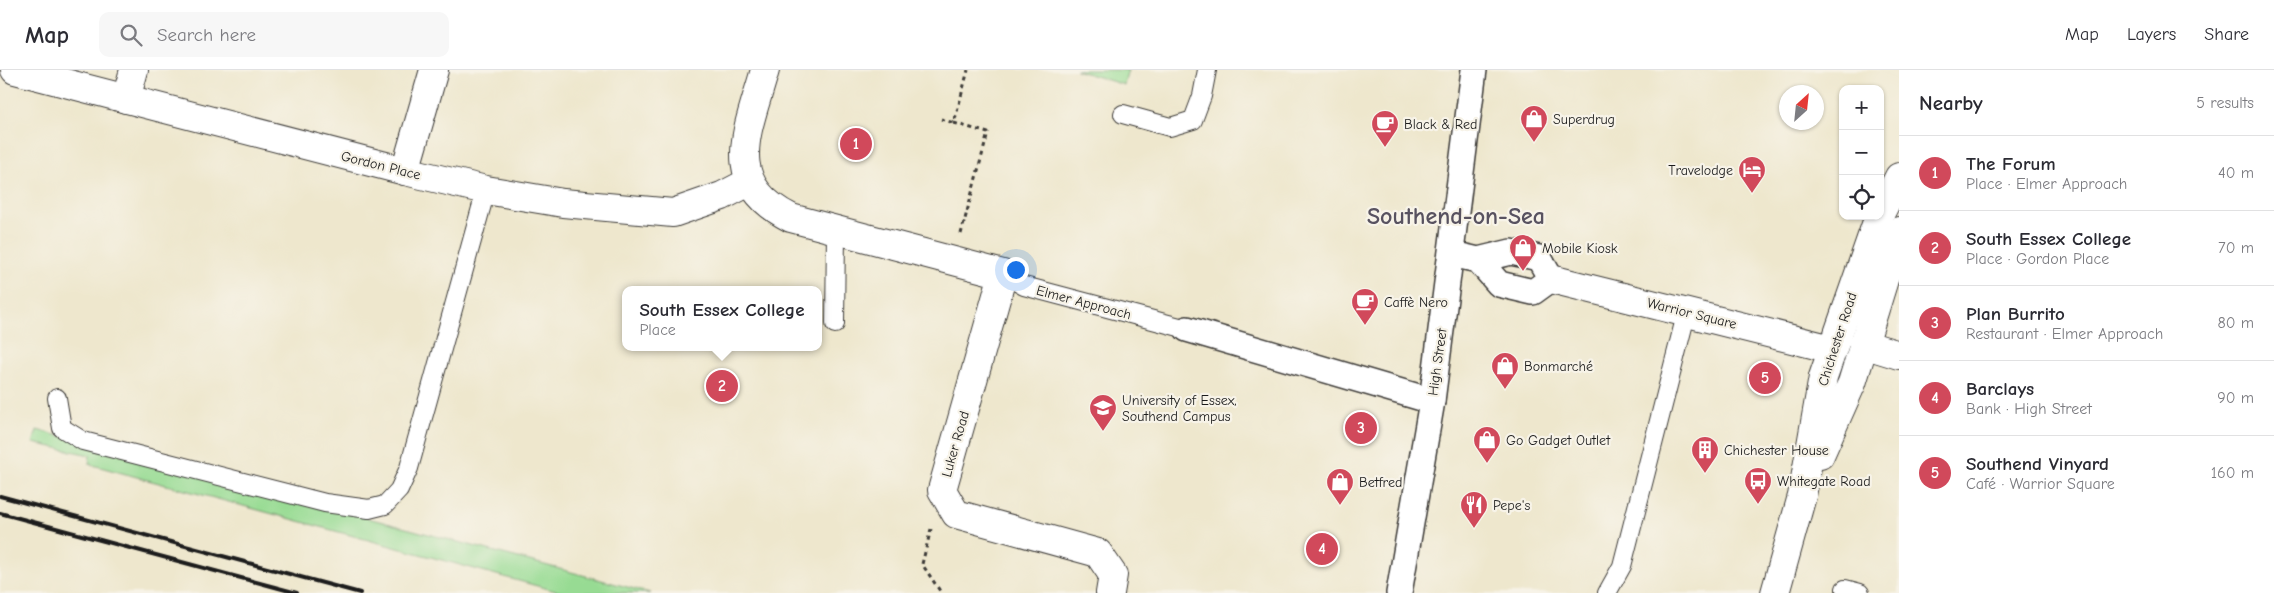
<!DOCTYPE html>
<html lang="en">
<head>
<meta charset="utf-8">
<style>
  body { margin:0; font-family:"Comic Neue",sans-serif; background:#f7f7f7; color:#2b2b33 }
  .controls { position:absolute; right:15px; top:15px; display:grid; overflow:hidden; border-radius:10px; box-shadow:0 1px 4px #0004 }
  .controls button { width:45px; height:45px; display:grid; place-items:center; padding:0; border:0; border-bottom:1px solid #e1e1e2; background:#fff; color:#2b2b33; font:25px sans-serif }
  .compass { position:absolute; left:1779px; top:15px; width:45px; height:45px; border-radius:50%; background:#fff; box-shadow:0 1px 4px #0004; rotate:27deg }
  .you { position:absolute; left:1015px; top:199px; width:18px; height:18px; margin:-12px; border:4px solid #fff; border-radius:50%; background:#1a73e8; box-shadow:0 0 0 8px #1a73e833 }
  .badge { display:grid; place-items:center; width:32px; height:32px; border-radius:50%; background:#d1495b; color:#fff; font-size:16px; font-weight:700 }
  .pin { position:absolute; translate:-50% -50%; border:2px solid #fff; box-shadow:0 1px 5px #0006 }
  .popup { position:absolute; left:622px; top:216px; width:200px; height:65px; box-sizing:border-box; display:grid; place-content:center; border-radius:10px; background:#fff; filter:drop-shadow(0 1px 4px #0005); font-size:16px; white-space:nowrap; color:#7c7c81 }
  .popup b { font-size:19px; color:#2b2b33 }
  .popup::after { content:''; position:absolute; left:50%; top:100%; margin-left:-10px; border:10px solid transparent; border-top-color:#fff }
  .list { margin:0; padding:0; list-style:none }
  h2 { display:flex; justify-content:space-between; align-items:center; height:65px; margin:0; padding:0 20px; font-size:21px }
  h2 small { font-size:16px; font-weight:400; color:#7c7c81 }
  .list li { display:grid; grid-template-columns:32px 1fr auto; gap:15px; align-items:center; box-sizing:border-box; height:75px; padding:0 20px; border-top:1px solid #e1e1e2 }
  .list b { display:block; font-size:19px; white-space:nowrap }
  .list p { margin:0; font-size:16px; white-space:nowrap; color:#7c7c81 }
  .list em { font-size:16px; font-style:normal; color:#7c7c81 }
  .icon { flex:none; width:28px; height:28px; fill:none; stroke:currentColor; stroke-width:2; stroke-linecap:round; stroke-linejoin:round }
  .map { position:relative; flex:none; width:1899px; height:523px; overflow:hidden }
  header { display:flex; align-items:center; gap:30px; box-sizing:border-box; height:70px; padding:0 25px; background:#fff; border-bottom:1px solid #e1e1e2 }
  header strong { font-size:24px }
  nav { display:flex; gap:28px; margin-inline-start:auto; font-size:18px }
  .search { width:350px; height:45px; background:#f7f7f7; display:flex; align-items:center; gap:12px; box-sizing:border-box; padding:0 18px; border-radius:10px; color:#7c7c81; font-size:19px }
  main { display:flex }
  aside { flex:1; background:#fff }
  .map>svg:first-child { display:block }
  .green { fill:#97db93; stroke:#5a7c58 }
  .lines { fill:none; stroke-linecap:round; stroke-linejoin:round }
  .service-casing { stroke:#3c3a37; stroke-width:20 }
  .pedestrian-casing { stroke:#3c3a37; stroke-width:28 }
  .minor-casing { stroke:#3c3a37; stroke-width:30 }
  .tertiary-casing { stroke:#3c3a37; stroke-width:30 }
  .path { stroke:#3c3a37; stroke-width:3; stroke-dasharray:4 4; stroke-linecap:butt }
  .service { stroke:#fff; stroke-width:18 }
  .pedestrian { stroke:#fff; stroke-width:25 }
  .minor { stroke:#fff; stroke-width:28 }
  .tertiary { stroke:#fff; stroke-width:28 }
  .rail { stroke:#1c1c1c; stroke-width:4 }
  .labels { text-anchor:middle; stroke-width:4.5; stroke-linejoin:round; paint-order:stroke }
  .poi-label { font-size:14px; fill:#1c1c1c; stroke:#f7f3e8; text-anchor:start }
  .street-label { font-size:14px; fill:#1c1c1c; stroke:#f7f3e8 }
  .town-label { font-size:24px; font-weight:bold; fill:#585260; stroke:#f7f3e8 }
</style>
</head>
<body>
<header>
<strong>Map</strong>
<div class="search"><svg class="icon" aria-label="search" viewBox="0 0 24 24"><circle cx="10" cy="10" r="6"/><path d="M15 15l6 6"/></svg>Search here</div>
<nav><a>Map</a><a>Layers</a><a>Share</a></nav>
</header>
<main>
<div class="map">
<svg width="1899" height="523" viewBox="0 0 1899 523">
  <rect width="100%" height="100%" fill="#f7f3e8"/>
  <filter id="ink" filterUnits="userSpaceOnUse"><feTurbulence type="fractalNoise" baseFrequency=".02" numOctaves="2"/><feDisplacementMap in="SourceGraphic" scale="10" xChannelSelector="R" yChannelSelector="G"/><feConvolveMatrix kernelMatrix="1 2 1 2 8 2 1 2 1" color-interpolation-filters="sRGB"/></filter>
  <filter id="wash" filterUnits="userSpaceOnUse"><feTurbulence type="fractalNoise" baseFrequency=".0096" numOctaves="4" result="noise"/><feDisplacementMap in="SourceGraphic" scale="20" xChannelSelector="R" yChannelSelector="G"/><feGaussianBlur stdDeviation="1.12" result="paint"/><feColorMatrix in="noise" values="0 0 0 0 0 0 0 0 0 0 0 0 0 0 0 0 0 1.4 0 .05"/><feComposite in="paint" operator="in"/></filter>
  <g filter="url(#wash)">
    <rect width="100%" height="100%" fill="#eee7cd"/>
    <!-- green -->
    <g class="green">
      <path d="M 1076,0 L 1128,0 L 1124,15 Z"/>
      <path d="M 37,360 L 650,523 L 563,523 L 89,394 L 90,385 L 33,373 Z"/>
    </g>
  </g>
  <g filter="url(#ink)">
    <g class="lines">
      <defs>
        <g id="service">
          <path d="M 1123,44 L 1170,57 L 1193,50 L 1202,26 L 1207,0"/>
          <path d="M 1003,204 L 1024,216 L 1187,259"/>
          <path d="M 835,254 L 836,161"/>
          <path d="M 57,328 L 62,358 L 83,371 L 325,433 L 369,439 L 385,435 L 399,420 L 409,398 L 486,120"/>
          <path d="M 1845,519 L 1860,523"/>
          <path d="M 1607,523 L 1622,496 L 1687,241"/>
        </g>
        <g id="pedestrian">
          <path d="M 1452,184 L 1478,190 L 1499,214 L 1533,222 L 1551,209 L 1539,188 L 1511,182 L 1478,190"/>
          <path d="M 1187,259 L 1432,331"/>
          <path d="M 1399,523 L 1432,331 L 1474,0"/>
        </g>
        <g id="minor">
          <path d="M 15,0 L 405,101 L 486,120 L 563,133 L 673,143 L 722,126 L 749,112"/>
          <path d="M 765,0 C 748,61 720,112 791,148 L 1003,204 L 942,420 L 956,444 L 1098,483 L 1113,505 L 1110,523"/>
          <path d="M 126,29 L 134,0"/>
          <path d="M 405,101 L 434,0"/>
          <path d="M 1551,209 L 1832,279"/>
          <path d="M 1863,274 L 1899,285"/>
        </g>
        <g id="tertiary">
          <path d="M 1880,144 L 1899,107"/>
          <path d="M 1820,385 L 1852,313 L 1899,161"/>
          <path d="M 1775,523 L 1802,426 L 1823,307 L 1879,146"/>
        </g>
      </defs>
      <!-- service casing -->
      <use href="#service" class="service-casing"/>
      <!-- pedestrian casing -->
      <use href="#pedestrian" class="pedestrian-casing"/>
      <!-- minor casing -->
      <use href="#minor" class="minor-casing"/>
      <!-- tertiary casing -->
      <use href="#tertiary" class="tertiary-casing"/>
      <!-- path -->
      <g class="path">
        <path d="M 941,49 L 954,53"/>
        <path d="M 961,164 L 988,63 L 954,53 L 968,0"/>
        <path d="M 931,459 L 922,494 L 940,521 L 939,523"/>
      </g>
      <!-- service -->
      <use href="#service" class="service"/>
      <!-- pedestrian -->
      <use href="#pedestrian" class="pedestrian"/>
      <!-- minor -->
      <use href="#minor" class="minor"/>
      <!-- tertiary -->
      <use href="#tertiary" class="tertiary"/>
      <!-- rail -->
      <g class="rail">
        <path d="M 0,426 L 360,523"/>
        <path d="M 0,443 L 297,523"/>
      </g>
    </g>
  </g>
  <!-- icons -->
  <defs>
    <symbol id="shop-pin" viewBox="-11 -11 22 30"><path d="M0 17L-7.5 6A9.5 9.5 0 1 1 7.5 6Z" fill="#d1495b" stroke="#f7f3e8"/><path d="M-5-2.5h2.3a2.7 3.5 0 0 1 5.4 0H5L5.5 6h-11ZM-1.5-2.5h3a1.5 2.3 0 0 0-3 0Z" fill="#fff"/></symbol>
    <symbol id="cafe-pin" viewBox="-11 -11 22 30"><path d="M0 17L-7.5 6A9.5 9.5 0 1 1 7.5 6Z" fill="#d1495b" stroke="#f7f3e8"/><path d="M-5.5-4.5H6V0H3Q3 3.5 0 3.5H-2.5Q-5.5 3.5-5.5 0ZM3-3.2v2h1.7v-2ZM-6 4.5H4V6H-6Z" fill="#fff"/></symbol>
    <symbol id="hotel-pin" viewBox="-11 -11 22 30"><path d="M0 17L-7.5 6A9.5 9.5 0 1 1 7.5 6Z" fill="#d1495b" stroke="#f7f3e8"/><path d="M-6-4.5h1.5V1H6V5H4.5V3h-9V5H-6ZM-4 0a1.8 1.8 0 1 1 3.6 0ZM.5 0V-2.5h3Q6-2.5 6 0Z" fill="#fff"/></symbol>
    <symbol id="university-pin" viewBox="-11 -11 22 30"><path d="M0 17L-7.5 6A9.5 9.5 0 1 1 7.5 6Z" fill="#d1495b" stroke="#f7f3e8"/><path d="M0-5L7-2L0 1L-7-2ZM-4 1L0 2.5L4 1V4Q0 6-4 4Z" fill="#fff"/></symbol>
    <symbol id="building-pin" viewBox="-11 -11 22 30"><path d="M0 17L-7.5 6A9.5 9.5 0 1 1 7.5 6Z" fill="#d1495b" stroke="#f7f3e8"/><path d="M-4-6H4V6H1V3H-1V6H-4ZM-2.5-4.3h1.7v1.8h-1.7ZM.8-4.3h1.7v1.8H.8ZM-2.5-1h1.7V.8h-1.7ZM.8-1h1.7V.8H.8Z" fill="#fff"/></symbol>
    <symbol id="bus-pin" viewBox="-11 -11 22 30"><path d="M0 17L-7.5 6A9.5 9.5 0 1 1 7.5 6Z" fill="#d1495b" stroke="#f7f3e8"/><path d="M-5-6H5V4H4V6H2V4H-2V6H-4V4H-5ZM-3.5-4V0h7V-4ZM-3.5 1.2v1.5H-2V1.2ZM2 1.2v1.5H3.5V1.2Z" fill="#fff"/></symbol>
    <symbol id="restaurant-pin" viewBox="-11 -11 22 30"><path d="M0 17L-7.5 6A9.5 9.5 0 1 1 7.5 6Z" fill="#d1495b" stroke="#f7f3e8"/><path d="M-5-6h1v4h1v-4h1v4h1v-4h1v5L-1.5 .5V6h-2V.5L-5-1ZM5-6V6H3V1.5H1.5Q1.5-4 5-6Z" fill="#fff"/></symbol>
  </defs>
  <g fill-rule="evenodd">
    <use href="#shop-pin" x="1518" y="33" width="32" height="43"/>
    <use href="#cafe-pin" x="1369" y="38" width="32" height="43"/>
    <use href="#hotel-pin" x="1736" y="84" width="32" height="43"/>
    <use href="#shop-pin" x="1507" y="162" width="32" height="43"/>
    <use href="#cafe-pin" x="1349" y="216" width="32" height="43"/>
    <use href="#shop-pin" x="1489" y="280" width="32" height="43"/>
    <use href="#university-pin" x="1087" y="322" width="32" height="43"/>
    <use href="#shop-pin" x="1471" y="354" width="32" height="43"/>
    <use href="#building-pin" x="1689" y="364" width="32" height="43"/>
    <use href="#bus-pin" x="1742" y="395" width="32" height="43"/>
    <use href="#shop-pin" x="1324" y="396" width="32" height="43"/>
    <use href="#restaurant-pin" x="1458" y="419" width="32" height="43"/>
  </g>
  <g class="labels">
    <!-- poi labels -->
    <g class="poi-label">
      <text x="1553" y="54">Superdrug</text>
      <text x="1404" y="59">Black &amp; Red</text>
      <text x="1733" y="105" text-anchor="end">Travelodge</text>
      <text x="1542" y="183">Mobile Kiosk</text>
      <text x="1384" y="237">Caffè Nero</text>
      <text x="1524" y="301">Bonmarché</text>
      <text x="1122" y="335">University of Essex,<tspan x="1122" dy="16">Southend Campus</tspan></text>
      <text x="1506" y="375">Go Gadget Outlet</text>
      <text x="1724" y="385">Chichester House</text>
      <text x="1777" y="416">Whitegate Road</text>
      <text x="1359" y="417">Betfred</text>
      <text x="1493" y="440">Pepe's</text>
    </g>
    <!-- street labels -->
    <g class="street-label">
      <text transform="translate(381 95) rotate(14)" y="5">Gordon Place</text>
      <text transform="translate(1084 232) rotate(15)" y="5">Elmer Approach</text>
      <text transform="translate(1692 243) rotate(14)" y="5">Warrior Square</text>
      <text transform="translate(1837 269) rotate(-72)" y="5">Chichester Road</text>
      <text transform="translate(1437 292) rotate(-82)" y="5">High Street</text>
      <text transform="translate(955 374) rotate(-74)" y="5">Luker Road</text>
    </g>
    <!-- town labels -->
    <g class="town-label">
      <text x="1456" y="154">Southend-on-Sea</text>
    </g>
  </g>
</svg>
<div class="controls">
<button>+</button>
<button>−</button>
<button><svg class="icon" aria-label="locate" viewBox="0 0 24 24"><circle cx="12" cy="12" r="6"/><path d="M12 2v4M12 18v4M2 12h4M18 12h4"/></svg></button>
</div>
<svg class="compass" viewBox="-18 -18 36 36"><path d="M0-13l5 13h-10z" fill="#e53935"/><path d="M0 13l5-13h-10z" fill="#7c7c81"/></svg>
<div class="you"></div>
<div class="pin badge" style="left:856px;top:74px">1</div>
<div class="pin badge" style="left:722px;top:316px">2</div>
<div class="popup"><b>South Essex College</b>Place</div>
<div class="pin badge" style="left:1361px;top:358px">3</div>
<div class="pin badge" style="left:1322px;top:479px">4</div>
<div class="pin badge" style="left:1765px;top:308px">5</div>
</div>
<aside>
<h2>Nearby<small>5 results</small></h2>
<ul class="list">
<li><span class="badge">1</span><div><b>The Forum</b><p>Place · Elmer Approach</p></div><em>40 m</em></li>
<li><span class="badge">2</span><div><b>South Essex College</b><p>Place · Gordon Place</p></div><em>70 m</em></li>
<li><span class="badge">3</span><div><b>Plan Burrito</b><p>Restaurant · Elmer Approach</p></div><em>80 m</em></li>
<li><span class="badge">4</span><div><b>Barclays</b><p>Bank · High Street</p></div><em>90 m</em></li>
<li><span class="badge">5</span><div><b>Southend Vinyard</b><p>Café · Warrior Square</p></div><em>160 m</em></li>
</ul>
</aside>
</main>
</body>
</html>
